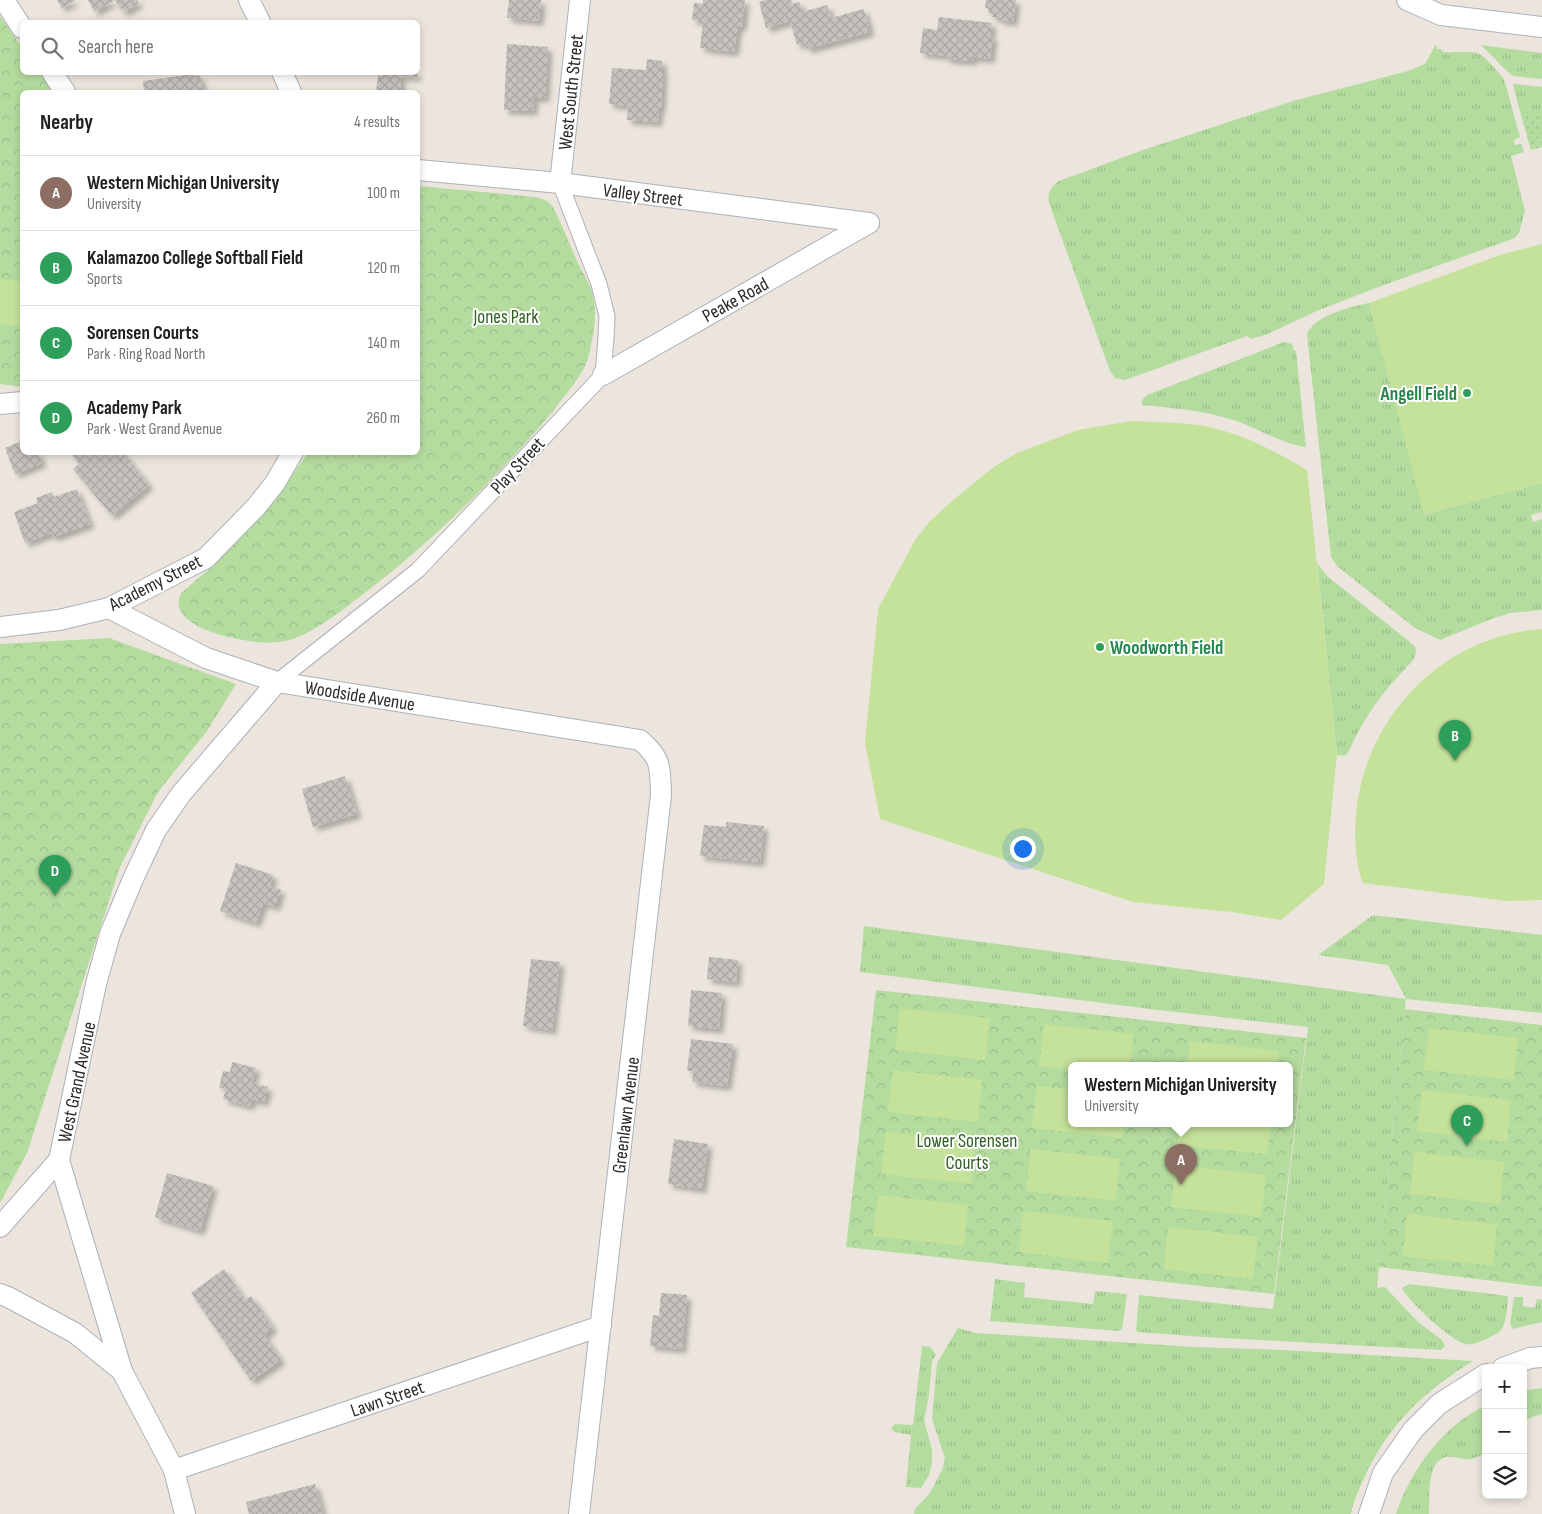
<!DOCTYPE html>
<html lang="en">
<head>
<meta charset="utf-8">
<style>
  body { margin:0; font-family:"Sofia Sans Condensed",sans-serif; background:#f2f2f2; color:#202124 }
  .controls { position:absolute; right:15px; bottom:15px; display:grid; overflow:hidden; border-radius:8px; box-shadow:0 2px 8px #0003 }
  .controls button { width:45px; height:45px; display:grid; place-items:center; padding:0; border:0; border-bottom:1px solid #e0e0e0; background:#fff; color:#202124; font:25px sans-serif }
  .you { position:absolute; left:1022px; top:848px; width:18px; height:18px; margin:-12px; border:4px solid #fff; border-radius:50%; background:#1a73e8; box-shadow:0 0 0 8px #1a73e833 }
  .badge { display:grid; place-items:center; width:32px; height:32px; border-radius:50%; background:#4c6ce9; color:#fff; font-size:16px; font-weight:700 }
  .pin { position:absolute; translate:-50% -41px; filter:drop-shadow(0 1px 2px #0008) }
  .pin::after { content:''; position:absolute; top:26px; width:18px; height:15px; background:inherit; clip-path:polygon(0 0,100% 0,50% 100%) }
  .popup { position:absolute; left:1068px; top:1062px; width:225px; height:65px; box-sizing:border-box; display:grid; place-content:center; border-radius:8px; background:#fff; filter:drop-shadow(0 1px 4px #0005); font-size:16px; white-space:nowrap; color:#757577 }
  .popup b { font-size:19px; color:#202124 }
  .popup::after { content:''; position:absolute; left:50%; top:100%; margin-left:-10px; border:10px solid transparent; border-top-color:#fff }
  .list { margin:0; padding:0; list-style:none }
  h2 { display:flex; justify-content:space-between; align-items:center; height:65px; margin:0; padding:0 20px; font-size:21px }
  h2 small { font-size:16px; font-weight:400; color:#757577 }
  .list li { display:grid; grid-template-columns:32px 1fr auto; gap:15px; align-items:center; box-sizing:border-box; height:75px; padding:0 20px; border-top:1px solid #e0e0e0 }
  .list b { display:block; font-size:19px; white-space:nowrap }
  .list p { margin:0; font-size:16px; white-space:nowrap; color:#757577 }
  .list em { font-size:16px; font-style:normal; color:#757577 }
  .icon { flex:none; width:28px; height:28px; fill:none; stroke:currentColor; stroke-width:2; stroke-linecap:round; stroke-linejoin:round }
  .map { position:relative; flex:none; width:1542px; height:1514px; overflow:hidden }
  .search { position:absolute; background:#fff; box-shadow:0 2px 8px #0003; left:20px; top:20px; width:400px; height:55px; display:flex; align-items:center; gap:12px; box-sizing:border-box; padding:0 18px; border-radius:8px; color:#757577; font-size:19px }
  .panel { position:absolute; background:#fff; box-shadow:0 2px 8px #0003; left:20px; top:90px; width:400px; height:365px; border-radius:8px }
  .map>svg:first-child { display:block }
  .grass { fill:url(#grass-tufts) }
  .forest { fill:url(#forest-crowns); fill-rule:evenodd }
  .garden { fill:url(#garden-dots) }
  .pitch { fill:#c5e29b }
  .building { fill:url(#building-cross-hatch); filter:url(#shadow) }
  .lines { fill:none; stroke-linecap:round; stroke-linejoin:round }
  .pedestrian-casing { stroke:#aeb0b9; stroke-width:17 }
  .minor-casing { stroke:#aeb0b9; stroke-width:22 }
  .pedestrian { stroke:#fff; stroke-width:15 }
  .minor { stroke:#fff; stroke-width:20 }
  .leisure-dot { fill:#2e9e5b; stroke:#fff; stroke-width:2 }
  .labels { text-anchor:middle; stroke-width:4; stroke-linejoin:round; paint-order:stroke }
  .street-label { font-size:19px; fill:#2a2a2a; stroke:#fff }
  .park-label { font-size:19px; fill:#2f6021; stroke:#fff }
  .leisure-label { font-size:19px; font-weight:bold; fill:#27864d; stroke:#fff; text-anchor:end }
</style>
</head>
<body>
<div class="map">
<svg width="1542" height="1514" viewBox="0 0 1542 1514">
  <defs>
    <pattern id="grass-tufts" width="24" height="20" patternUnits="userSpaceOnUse" patternTransform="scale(1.25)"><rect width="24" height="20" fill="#b5dc9f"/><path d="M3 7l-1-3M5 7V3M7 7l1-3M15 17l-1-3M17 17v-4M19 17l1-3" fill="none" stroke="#9cbd89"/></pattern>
    <pattern id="forest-crowns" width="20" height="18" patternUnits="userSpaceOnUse" patternTransform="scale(1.25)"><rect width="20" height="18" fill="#b5dc9f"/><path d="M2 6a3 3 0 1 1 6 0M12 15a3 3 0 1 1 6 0" fill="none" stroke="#9cbd89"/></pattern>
    <pattern id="garden-dots" width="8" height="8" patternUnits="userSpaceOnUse" patternTransform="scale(1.25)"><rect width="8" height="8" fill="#b5dc9f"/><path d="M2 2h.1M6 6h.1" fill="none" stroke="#9cbd89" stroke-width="1.8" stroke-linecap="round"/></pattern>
    <pattern id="building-cross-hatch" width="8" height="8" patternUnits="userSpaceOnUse" patternTransform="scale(1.25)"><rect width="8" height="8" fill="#c6c1bd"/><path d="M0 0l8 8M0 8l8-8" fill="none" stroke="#aaa6a3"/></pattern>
    <filter id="shadow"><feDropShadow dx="4.5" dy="4.5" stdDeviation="2.5" flood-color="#0004"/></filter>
  </defs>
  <rect width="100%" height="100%" fill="#ebe5dd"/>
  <!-- grass -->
  <g class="grass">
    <path d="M 1436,44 L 1437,49 L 1441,49 L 1443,52 C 1454,53 1467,50 1478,53 C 1485,56 1498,72 1503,78 L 1505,82 L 1520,137 L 1514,140 L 1515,145 L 1521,144 L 1524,152 L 1511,156 L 1525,211 L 1519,233 L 1515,238 L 1381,286 L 1319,310 L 1265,335 L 1251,339 L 1247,336 L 1125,380 L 1115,378 L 1110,371 L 1049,203 C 1047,192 1051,187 1059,181 L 1140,151 L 1293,101 L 1408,71 L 1425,64 Z"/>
    <path d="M 1481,45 L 1542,53 L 1542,79 L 1513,76 L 1509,73 Z"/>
    <path d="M 1514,84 L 1542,87 L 1542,115 L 1521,115 L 1513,85 Z"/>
    <path d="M 1369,303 L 1425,514 L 1542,483 L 1542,512 L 1531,515 L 1533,522 L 1542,519 L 1542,610 L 1510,613 L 1494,618 L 1440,640 L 1415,628 L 1337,566 L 1331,557 L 1307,334 C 1315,315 1350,307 1369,303 Z"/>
    <path d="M 1284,342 L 1292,344 L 1294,351 L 1296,351 L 1306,447 C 1280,444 1255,426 1230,419 C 1201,410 1172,408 1142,405 L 1142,400 L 1147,395 Z"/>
    <path d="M 1317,563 L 1327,576 L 1415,646 C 1418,658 1412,661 1405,669 C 1379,696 1365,717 1349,751 L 1345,756 L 1337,755 Z"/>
    <path d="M 1373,915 L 1542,935 L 1542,1013 L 1406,999 L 1377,1288 L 1385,1287 L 1418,1322 L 1442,1340 L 1445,1346 L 1441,1350 L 1204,1337 L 1138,1332 L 1136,1330 L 1139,1295 L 1273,1309 L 1308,1027 L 1150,1009 L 860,972 L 864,926 L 1406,999 L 1388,965 L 1318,955 Z"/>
    <path d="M 995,1279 L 1025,1283 L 1024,1297 L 1093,1304 L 1095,1291 L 1127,1294 L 1122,1329 L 1119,1331 L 990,1321 Z"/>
    <path d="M 1409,1284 L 1508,1296 C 1507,1305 1507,1318 1503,1327 C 1500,1333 1494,1335 1488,1338 C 1481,1341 1473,1346 1466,1344 C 1451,1341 1409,1302 1402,1288 Z"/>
    <path d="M 1514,1297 L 1523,1297 L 1523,1306 L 1535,1308 L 1537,1299 L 1542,1300 L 1542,1322 L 1513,1329 L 1510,1324 Z"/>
    <path d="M 958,1328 L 976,1333 L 1195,1347 L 1284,1350 L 1473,1361 C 1423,1392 1389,1424 1364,1478 C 1359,1490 1353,1501 1351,1514 L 914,1514 L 915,1509 L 930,1493 L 942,1470 L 945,1458 L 932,1419 L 937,1363 Z"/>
    <path d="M 922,1346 L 930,1347 L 936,1355 L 932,1361 L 929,1395 L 924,1420 L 932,1450 L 932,1462 L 929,1475 L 921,1488 L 906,1487 L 911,1435 L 894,1432 L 891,1428 L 895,1424 L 913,1425 Z"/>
    <path d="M 1542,1388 L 1542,1414 L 1523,1420 L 1523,1391 Z"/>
    <path d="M 1486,1405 L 1486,1454 C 1481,1455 1475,1458 1470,1459 C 1463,1460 1454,1456 1446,1457 C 1426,1460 1430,1499 1429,1514 L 1396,1514 C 1411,1469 1443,1426 1486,1405 Z"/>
  </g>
  <!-- forest -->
  <g class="forest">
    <path d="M 0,16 L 22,47 L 22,72 L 40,73 L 52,92 L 22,92 L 22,387 L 0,384 Z"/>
    <path d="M 418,186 L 536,197 L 547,201 L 553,207 C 563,226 570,246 579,265 C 583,274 589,283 592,292 C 597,308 595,329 591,345 C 590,353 587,362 583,370 C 578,378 572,387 566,394 C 546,421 524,445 502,468 C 459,514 412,557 362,595 C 341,611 320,628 296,638 C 275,646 250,642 229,637 C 210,633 168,619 181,593 L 215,564 L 264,514 L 308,453 L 418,452 Z"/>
    <path d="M 109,638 L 236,684 L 207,731 L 158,792 L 120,867 L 27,1153 L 0,1203 L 0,644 Z"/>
    <path d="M 876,990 L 1306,1038 L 1274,1294 L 846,1247 ZM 1072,1066 L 1290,1066 L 1290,1124 L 1072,1124 Z"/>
    <path d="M 1405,1009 L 1542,1025 L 1542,1287 L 1379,1267 Z"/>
  </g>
  <!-- garden -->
  <path class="garden" d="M 1521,115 L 1542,115 L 1542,147 L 1531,150 Z"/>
  <!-- pitch -->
  <g class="pitch">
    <path d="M 1542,244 L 1542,483 L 1424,514 L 1369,303 L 1500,255 Z"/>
    <path d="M 0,279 L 22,282 L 22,327 L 0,324 Z"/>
    <path d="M 1131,421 C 1156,422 1180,422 1204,426 C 1239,432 1277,452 1307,470 L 1337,755 L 1324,884 L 1281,920 L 1232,912 L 1133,902 L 880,819 L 865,743 L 878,609 L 915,540 L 930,521 L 953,500 L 995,466 L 1017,453 L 1078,430 Z"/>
    <path d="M 1542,629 L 1542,900 L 1507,901 L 1363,883 C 1355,863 1354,837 1356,815 C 1364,718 1443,635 1542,629 Z"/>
    <path d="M 900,1008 L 990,1018 L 985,1060 L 895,1050 Z"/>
    <path d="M 1044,1024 L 1134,1034 L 1130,1066 L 1072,1066 L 1072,1070 L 1039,1066 Z"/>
    <path d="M 1429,1028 L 1518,1038 L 1514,1080 L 1424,1070 Z"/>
    <path d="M 1190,1041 L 1279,1051 L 1278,1066 L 1187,1066 Z"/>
    <path d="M 893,1070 L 982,1080 L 978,1122 L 888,1112 Z"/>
    <path d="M 1037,1086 L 1072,1090 L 1072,1124 L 1124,1124 L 1122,1138 L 1032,1128 Z"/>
    <path d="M 1422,1090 L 1511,1100 L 1507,1142 L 1417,1131 Z"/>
    <path d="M 1180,1124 L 1271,1124 L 1267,1154 L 1177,1145 Z"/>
    <path d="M 886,1132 L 975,1142 L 971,1184 L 881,1174 Z"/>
    <path d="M 1031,1149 L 1120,1159 L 1116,1201 L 1026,1191 Z"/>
    <path d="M 1415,1152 L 1504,1162 L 1500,1204 L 1410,1194 Z"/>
    <path d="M 1176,1165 L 1266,1175 L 1261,1217 L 1171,1207 Z"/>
    <path d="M 878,1195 L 968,1205 L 964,1246 L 873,1236 Z"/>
    <path d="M 1023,1211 L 1113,1221 L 1108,1263 L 1019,1252 Z"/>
    <path d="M 1407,1214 L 1497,1224 L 1493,1266 L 1403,1256 Z"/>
    <path d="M 1168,1227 L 1258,1237 L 1253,1279 L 1164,1269 Z"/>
  </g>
  <!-- building -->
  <g class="building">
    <path d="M 57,0 L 76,0 L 62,8 Z"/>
    <path d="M 88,0 L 137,0 L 139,3 L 125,12 L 122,8 L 120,9 L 115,0 L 95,12 Z"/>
    <path d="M 509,0 L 541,0 L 539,21 L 507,18 Z"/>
    <path d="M 703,0 L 745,0 L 742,27 L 738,26 L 734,52 L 700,48 L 703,21 L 692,20 L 694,3 L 703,4 Z"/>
    <path d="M 766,0 L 791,0 L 792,4 L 800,2 L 802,12 L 827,5 L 831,18 L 864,9 L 870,32 L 807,49 L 805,43 L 797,45 L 790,21 L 766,28 L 759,2 Z"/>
    <path d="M 986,0 L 1016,0 L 1013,22 L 999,20 L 999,18 L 992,17 L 993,13 L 989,13 L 989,9 L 985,8 Z"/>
    <path d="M 939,17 L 992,23 L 990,36 L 993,37 L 990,59 L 973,57 L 972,61 L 946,59 L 947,56 L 920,53 L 923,28 L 937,30 Z"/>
    <path d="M 507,44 L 548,47 L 545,98 L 534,97 L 533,111 L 504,110 Z"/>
    <path d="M 647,59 L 662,61 L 662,72 L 663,72 L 661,108 L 659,108 L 658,122 L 627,120 L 628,106 L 609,104 L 612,68 L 646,70 Z"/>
    <path d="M 384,72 L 417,72 L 417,77 L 401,76 L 400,92 L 376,92 L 378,75 L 383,76 Z"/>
    <path d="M 194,74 L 194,76 L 200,75 L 203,92 L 144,92 L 143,81 Z"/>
    <path d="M 22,441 L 22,452 L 38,452 L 42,463 L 15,474 L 5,448 Z"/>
    <path d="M 70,452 L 123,452 L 149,485 L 112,516 L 73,469 L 79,464 Z"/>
    <path d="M 77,489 L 90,524 L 53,537 L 51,533 L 25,543 L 14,512 L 38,503 L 36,498 L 52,492 L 54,497 Z"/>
    <path d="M 345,776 L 357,814 L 313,827 L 302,789 Z"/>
    <path d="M 726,822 L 764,826 L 760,862 L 700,856 L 704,825 L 726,827 Z"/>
    <path d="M 236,863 L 273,875 L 270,886 L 281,890 L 275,907 L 263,903 L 256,923 L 220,911 Z"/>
    <path d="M 709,957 L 738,960 L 736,982 L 707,979 Z"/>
    <path d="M 531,959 L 560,962 L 552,1030 L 523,1026 Z"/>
    <path d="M 691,990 L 722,993 L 719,1029 L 688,1026 Z"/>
    <path d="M 691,1039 L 733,1044 L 727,1086 L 692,1082 L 693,1071 L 687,1071 Z"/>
    <path d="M 232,1062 L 256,1068 L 252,1083 L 268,1087 L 264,1102 L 252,1099 L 250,1106 L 223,1099 L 226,1089 L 219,1088 L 223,1071 L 230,1072 Z"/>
    <path d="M 674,1139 L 708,1144 L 702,1189 L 668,1184 Z"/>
    <path d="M 167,1173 L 213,1186 L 200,1231 L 155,1217 Z"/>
    <path d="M 224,1269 L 245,1300 L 251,1296 L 273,1328 L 264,1335 L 281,1360 L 251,1381 L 191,1293 Z"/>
    <path d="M 661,1293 L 687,1295 L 682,1349 L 650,1346 L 653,1315 L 659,1316 Z"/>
    <path d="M 315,1484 L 323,1514 L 249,1514 L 246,1502 Z"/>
  </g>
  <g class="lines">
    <defs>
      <path id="pedestrian" d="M 277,682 L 418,570 L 603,375 L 606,338 L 607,316 L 599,284 L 560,183"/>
      <g id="minor">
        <path d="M 4,0 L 22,28"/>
        <path d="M 249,0 L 260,22"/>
        <path d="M 1407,0 L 1441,15 L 1542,27"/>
        <path d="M 52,72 L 65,92"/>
        <path d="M 282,72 L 291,92"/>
        <path d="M 418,170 L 560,183 L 869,223"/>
        <path d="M 560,183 L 580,0"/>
        <path d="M 603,375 L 869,223"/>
        <path d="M 0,404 L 22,402"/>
        <path d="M 109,608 L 206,658 L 277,682 L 640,740 C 662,759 660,767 661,795 L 579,1514"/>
        <path d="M 0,627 L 59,620 L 109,608 L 206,558 L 256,507 L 275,483 L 293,452"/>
        <path d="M 0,1227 L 59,1160"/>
        <path d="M 0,1294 L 8,1297 L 75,1333 L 122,1371"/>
        <path d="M 1503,1368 L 1530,1358 L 1542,1357"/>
        <path d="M 174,1470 L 601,1326"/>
        <path d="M 185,1514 L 174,1470 L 122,1371 L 59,1160 L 96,984 L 110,934 L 133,879 L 156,830 L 181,794 L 277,682"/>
        <path d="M 1369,1514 L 1383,1473 L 1413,1430 L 1439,1404 L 1486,1374"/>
      </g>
    </defs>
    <!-- pedestrian casing -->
    <use href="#pedestrian" class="pedestrian-casing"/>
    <!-- minor casing -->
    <use href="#minor" class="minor-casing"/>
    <!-- pedestrian -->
    <use href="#pedestrian" class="pedestrian"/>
    <!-- minor -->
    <use href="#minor" class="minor"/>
  </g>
  <!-- markers -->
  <g class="leisure-dot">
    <circle cx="1467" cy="393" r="5"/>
    <circle cx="1100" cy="647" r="5"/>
  </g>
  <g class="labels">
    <!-- street labels -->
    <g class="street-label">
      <text transform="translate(570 92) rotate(-84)" y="7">West South Street</text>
      <text transform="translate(643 194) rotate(7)" y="7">Valley Street</text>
      <text transform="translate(735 299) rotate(-29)" y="7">Peake Road</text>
      <text transform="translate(517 465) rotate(-47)" y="7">Play Street</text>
      <text transform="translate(155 582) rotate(-27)" y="7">Academy Street</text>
      <text transform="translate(360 695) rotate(9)" y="7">Woodside Avenue</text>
      <text transform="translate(76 1082) rotate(-78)" y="7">West Grand Avenue</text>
      <text transform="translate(625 1115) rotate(-83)" y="7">Greenlawn Avenue</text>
      <text transform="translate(387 1398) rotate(-19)" y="7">Lawn Street</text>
    </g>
    <!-- park labels -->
    <g class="park-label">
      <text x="506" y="323">Jones Park</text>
      <text x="967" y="1147">Lower Sorensen<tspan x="967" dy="22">Courts</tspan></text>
    </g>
    <!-- leisure labels -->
    <g class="leisure-label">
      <text x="1457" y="400">Angell Field</text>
      <text x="1110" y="654" text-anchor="start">Woodworth Field</text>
    </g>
  </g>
</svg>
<div class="controls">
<button>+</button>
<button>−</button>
<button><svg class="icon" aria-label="layers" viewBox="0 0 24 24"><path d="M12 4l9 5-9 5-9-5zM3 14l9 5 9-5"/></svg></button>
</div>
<div class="you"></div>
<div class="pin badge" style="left:1181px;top:1185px;background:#8d6e63">A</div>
<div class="popup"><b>Western Michigan University</b>University</div>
<div class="pin badge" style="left:1455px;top:761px;background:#2e9e5b">B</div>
<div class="pin badge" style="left:1467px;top:1146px;background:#2e9e5b">C</div>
<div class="pin badge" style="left:55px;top:896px;background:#2e9e5b">D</div>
<div class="search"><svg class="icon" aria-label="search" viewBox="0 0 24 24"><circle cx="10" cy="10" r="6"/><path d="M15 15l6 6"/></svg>Search here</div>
<section class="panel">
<h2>Nearby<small>4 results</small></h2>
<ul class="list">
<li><span class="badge" style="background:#8d6e63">A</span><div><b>Western Michigan University</b><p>University</p></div><em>100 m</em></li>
<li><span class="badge" style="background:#2e9e5b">B</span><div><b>Kalamazoo College Softball Field</b><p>Sports</p></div><em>120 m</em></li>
<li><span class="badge" style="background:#2e9e5b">C</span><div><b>Sorensen Courts</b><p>Park · Ring Road North</p></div><em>140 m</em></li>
<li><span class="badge" style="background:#2e9e5b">D</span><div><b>Academy Park</b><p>Park · West Grand Avenue</p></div><em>260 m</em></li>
</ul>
</section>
</div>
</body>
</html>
